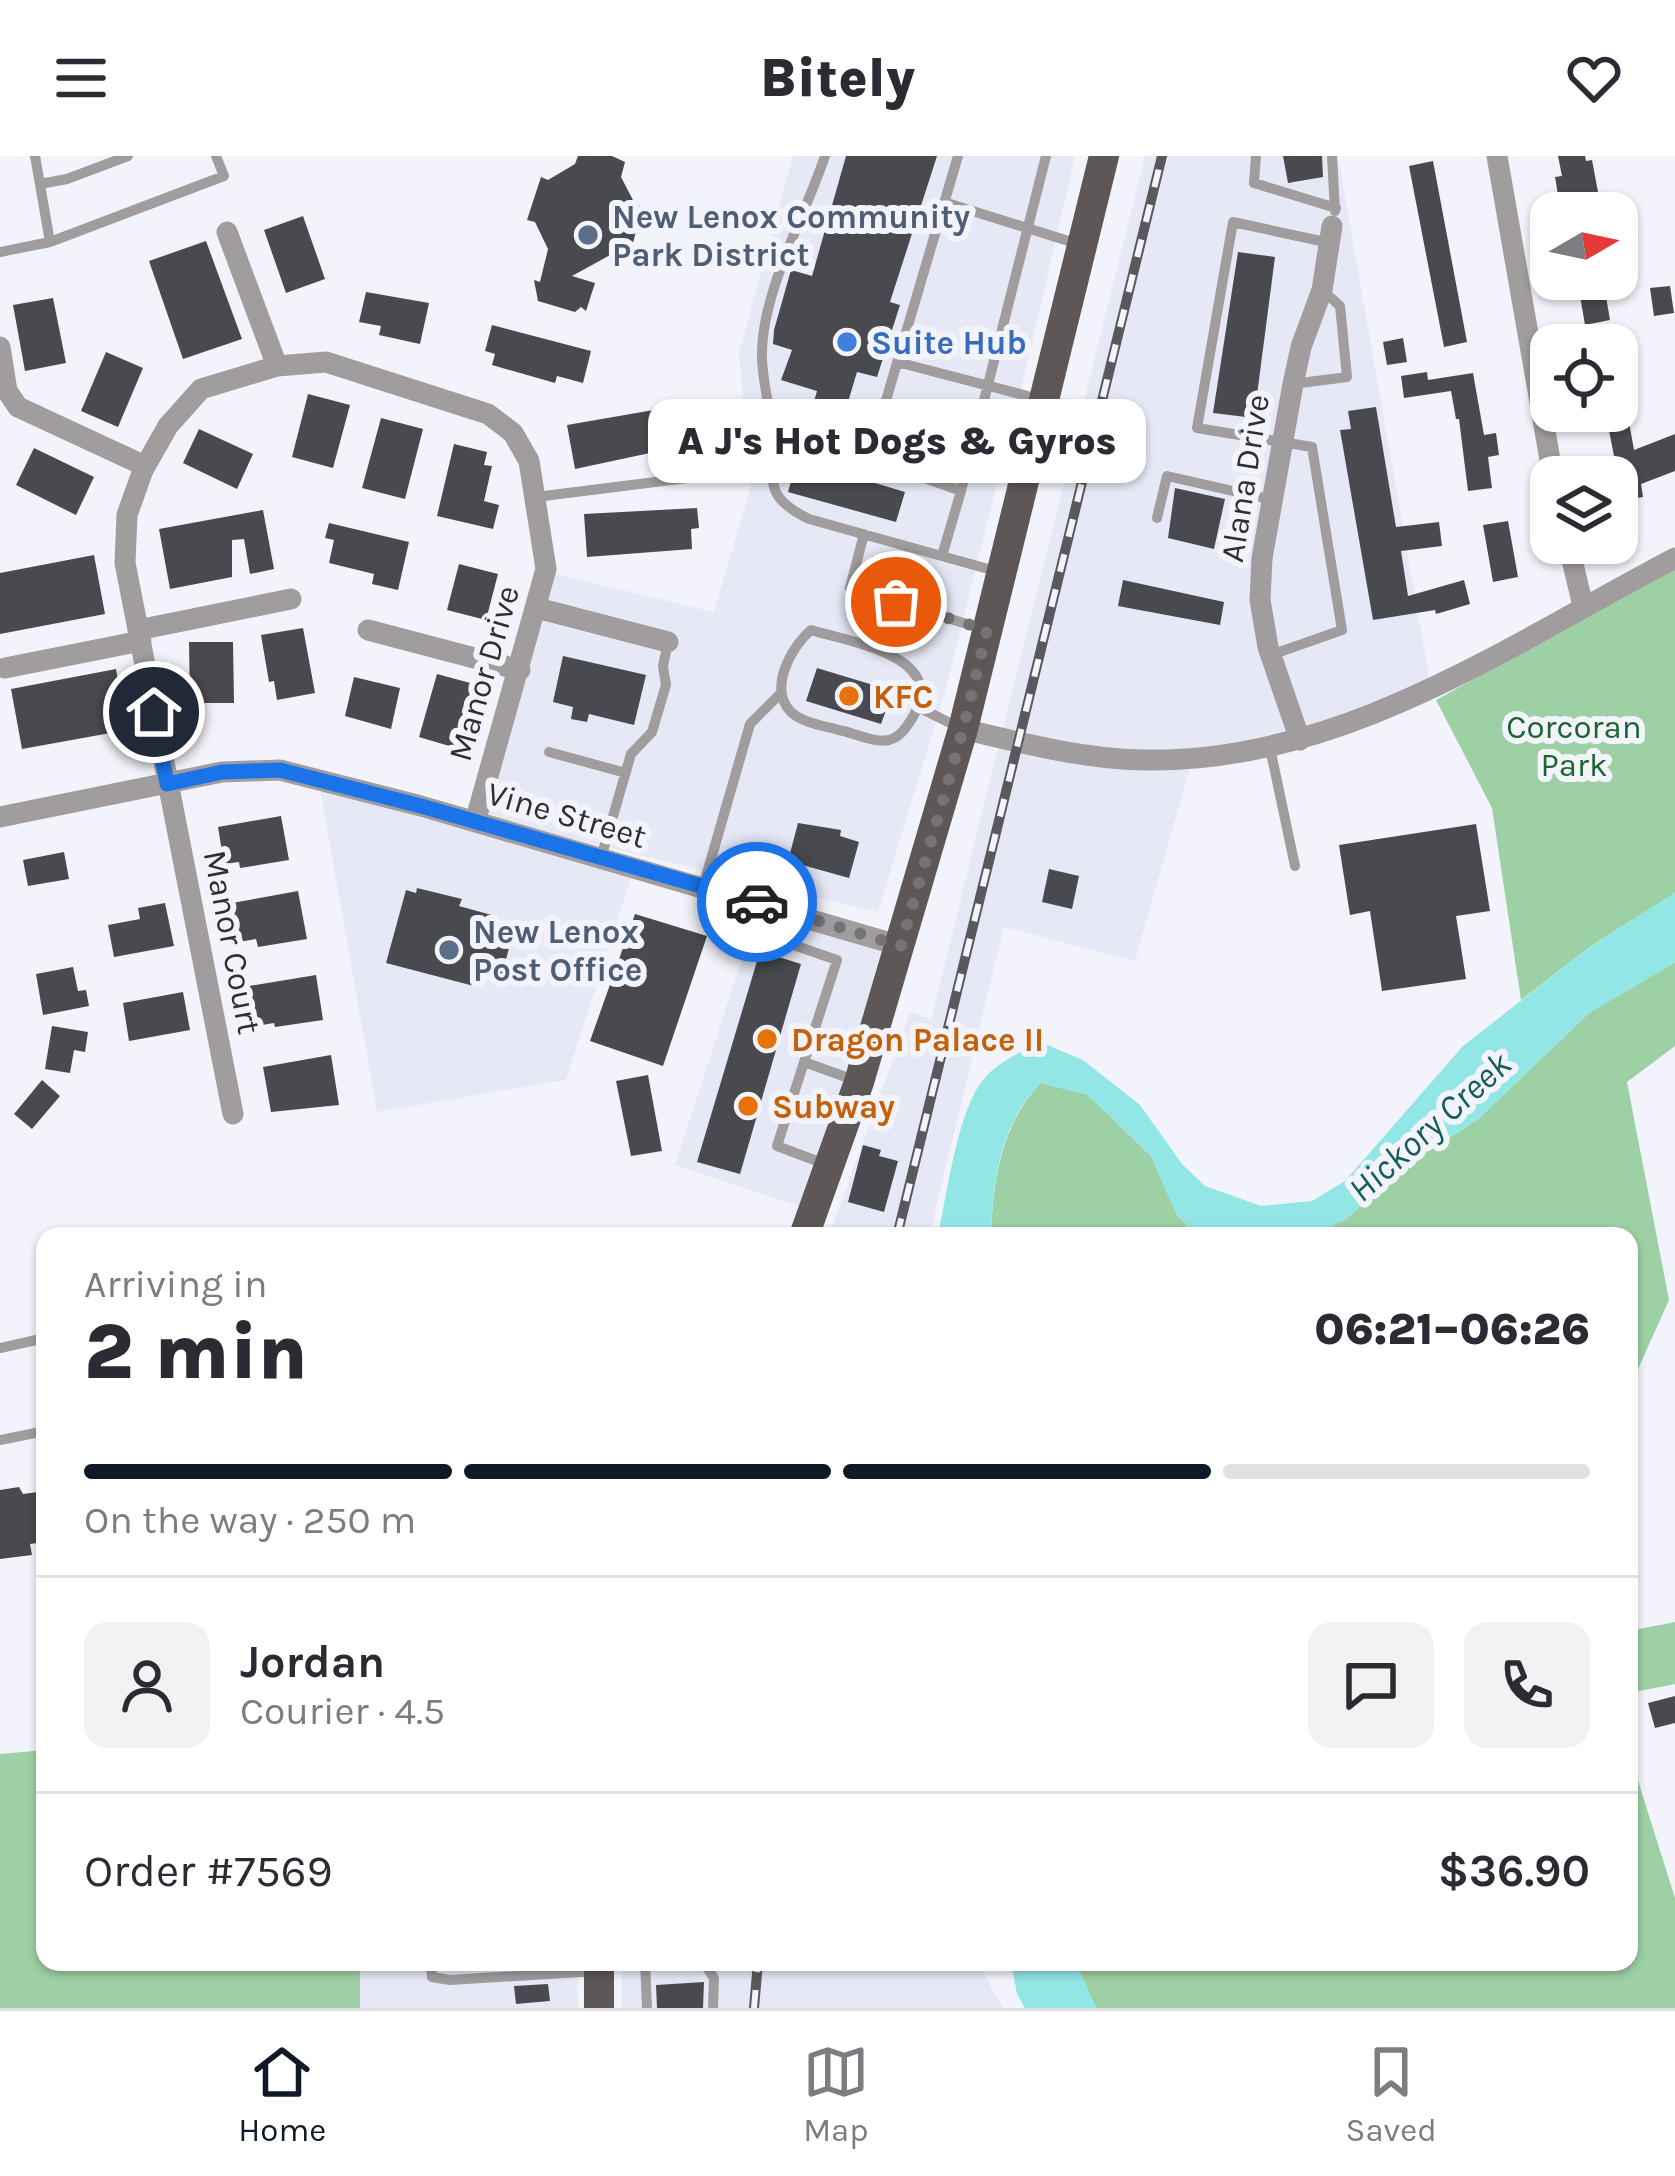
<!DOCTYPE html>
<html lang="en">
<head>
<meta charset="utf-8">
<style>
  body { margin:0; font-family:Karla,sans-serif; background:#f2f2f3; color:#2b2b33; height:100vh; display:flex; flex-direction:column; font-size:45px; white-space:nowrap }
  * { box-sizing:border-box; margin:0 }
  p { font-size:39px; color:#7c7c81 }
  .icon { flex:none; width:66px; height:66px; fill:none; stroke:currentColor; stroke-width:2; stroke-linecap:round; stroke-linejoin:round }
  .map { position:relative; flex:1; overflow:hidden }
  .sheet { position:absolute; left:36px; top:1071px; width:1602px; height:744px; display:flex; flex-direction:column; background:#fff; border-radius:24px; box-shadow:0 3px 9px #0004 }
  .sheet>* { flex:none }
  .needle { width:78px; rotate:81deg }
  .fabs { position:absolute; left:1530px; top:36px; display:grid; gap:24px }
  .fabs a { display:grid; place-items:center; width:108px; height:108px; border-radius:24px; background:#fff; box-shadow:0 3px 9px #0004; font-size:60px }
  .pin { position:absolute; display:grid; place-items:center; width:102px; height:102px; color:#fff; margin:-51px; border:6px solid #fff; border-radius:50%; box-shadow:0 3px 12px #0007 }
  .courier { position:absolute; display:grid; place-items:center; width:120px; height:120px; margin:-60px; border:9px solid #1a73e8; border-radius:50%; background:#fff; color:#222; box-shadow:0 3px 15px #0007 }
  .bubble { position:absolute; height:84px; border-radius:24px; background:#fff; box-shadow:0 3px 9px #0004; font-size:39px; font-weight:800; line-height:84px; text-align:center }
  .summary em { font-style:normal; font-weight:800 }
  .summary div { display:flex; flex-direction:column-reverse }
  .summary { display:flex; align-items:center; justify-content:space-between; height:204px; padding:0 48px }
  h1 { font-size:78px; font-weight:800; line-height:90px }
  .bar { display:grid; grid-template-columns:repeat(4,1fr); gap:18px 12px; align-content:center; height:144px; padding:0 48px }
  .bar i { height:15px; border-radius:9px; background:#e1e1e2 }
  .bar .selected { background:#111827 }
  .bar p { grid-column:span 4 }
  .line { display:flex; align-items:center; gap:30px; padding:0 48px; border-top:3px solid #e1e1e2 }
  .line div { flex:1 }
  .round { display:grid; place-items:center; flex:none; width:126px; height:126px; border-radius:24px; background:#f2f2f3 }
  header { display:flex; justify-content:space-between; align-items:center; height:156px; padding:0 48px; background:#fff; font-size:54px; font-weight:800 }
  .tabs { display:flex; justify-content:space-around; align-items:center; height:168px; border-top:3px solid #e1e1e2; background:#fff; font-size:33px; color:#7c7c81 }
  .tabs a { display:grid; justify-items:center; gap:6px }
  .tabs .selected { color:#111827 }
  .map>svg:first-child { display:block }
</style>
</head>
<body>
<header><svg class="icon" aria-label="menu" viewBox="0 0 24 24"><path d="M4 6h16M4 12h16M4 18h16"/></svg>Bitely<svg class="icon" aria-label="heart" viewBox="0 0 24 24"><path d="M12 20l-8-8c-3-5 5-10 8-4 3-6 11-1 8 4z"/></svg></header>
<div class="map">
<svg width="1675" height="1852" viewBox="0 0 1675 1852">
  <rect width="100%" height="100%" fill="#f3f4fb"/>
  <path fill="#e6e8f6" d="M793,0H1075L1029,201L945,536L878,756L471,659L539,414L714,456L751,330L739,197Z
    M1145,0H1338L1430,526L1294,581L1191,608L1135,805L1004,771L929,1080H829L910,856L931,863Z
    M319,627L633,715L566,924L377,956Z
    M759,750L895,793L811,1054L675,1009Z
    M360,1806H577L578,1852H360Z
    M622,1806H977L1003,1852H622Z"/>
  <path fill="#9dd0a4" d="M1675,411V737L1591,790L1521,844L1492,652L1436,544Z
    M1675,806V890L1627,926L1669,1144L1629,1233V1080H1312L1347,1062L1417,1002L1477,964L1589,857Z
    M1040,927L1087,938L1151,1000L1177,1059L1198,1080H991C993,1024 1001,970 1040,927Z
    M1675,1466V1528L1629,1537V1475Z
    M45,1594V1806H360V1852H0V1598Z
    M1629,1596L1675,1742V1852H1096L1075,1806H1629Z"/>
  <path fill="#92e6e6" d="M1675,737V806L1589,857L1477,964L1417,1002L1347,1062L1312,1080H1198L1177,1059L1151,1000L1088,939L1040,927C1000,969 993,1024 991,1080H938C946,1041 957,964 978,931C991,909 1018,897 1040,886L1083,904L1140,949L1182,1008L1205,1030L1261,1050L1312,1045L1345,1025L1463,890L1591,790Z
    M1011,1806H1075L1096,1852H1025L1017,1838Z"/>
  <path fill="#494a4f" d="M578,0H612L625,6L621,21L635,48L642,51L631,95L623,92L572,120L595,127L586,155L581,151L575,156L538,145L534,124L540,126L548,93L535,66L527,64L541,21L548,24L575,8Z
    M846,0H937L890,146L900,149L877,221L857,216L828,313L905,336L896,366L788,336L817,235L781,224L792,194L773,188L774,174L791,114L812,120Z
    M1283,0H1322L1323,21L1288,27Z
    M1558,0H1585L1586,5L1592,4L1598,36L1587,38L1591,57H1561L1555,21L1562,20Z
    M1433,5L1467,186L1444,191L1409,10Z
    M303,60L325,123L286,137L264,74Z
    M206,85L242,183L183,203L149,105Z
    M1238,96L1275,101L1254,262L1213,257Z
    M1603,123L1610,164L1585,169L1578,128Z
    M1670,130L1674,157L1654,160L1650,132Z
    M366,136L429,147L420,188L379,179L381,170L359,166Z
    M53,142L66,207L25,215L13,149Z
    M492,169L591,195L583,227L557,220L555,227L492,209L495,198L485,195Z
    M1403,182L1407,206L1387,209L1383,186Z
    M1625,182L1633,228L1617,230V183Z
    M106,196L143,212L118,271L81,255Z
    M1427,216L1428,224L1473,217L1484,279L1496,277L1499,299L1488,301L1492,332L1468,335L1459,263H1456L1451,235L1404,242L1401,220Z
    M308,238L350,249L333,312L292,301Z
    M671,251L678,291L575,313L567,269Z
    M1376,251L1396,371L1439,366L1442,390L1401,395L1408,440L1464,424L1470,448L1436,458L1435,454L1373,464L1340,274L1351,273L1348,255Z
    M1627,255L1634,294L1675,278V315L1641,328L1643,341L1617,345V321H1614L1610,301L1614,300L1606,259Z
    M381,262L423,273L405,343L362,332Z
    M199,273L253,298L237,333L183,307Z
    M454,288L487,296L484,309L492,310L484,345L499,349L493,373L437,360Z
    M34,292L94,321L76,359L16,329Z
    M1175,332L1225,343L1214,393L1168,382Z
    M697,352L699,372L691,373L692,393L587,401L584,358Z
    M263,354L274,413L250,418L244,383L232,384V421L170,433L159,373Z
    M1508,365L1518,421L1493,426L1483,369Z
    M329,367L409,386L398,434L372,428L374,418L329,407L334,384L325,382Z
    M94,399L105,458L0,478V417Z
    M872,400L937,417L929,444L865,425Z
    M459,408L498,418L486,464L447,454Z
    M1123,424L1224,446L1220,469L1118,450Z
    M303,472L315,537L277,544L274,525L269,526L261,479Z
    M189,486H233L234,547H190Z
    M563,500L646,519L634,569L589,558L587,566L571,563L573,551L553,546Z
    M817,512L893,535L881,568L806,545Z
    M116,513L127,574L22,593L11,533Z
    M437,518L474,528L456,592L419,581Z
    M354,521L400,532L391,573L345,560Z
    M281,660L289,704L240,712L239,706L224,708L218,671Z
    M798,667L841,674L840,680L859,686L849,722L788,705Z
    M1476,668L1490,755L1456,760L1466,823L1382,835L1370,755L1350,759L1339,689Z
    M64,696L69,723L28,730L23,704Z
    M1049,713L1079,720L1072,753L1042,746Z
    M417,732L462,743L459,750L495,760L490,775L512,781L502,818L479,812L474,830L386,807L406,734L416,737Z
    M298,735L307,783L258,791L256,783L239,786L232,747Z
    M165,747L174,790L114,801L108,769L140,763L138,752Z
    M635,758L707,780L663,910L590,885Z
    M760,795L801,808L740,1018L697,1006Z
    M73,811L78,835L86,834L89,850L43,859L36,818Z
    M316,819L323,864L275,871L274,867L256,870L249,830Z
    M183,836L190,874L129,885L123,847Z
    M52,870L88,876L85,896L74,894L70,917L45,913Z
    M331,899L339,949L271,956L263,911Z
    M648,919L662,995L631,1000L616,925Z
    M42,924L60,940L32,973L14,958Z
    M863,989L881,994L879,1000L898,1005L884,1056L848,1046Z
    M19,1331L23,1338L45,1335V1386L30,1388L32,1399L0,1403V1334Z
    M1675,1540V1567L1655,1572L1648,1547Z
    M704,1826L703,1852H657L656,1829Z
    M548,1828L550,1845L516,1848L514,1830Z"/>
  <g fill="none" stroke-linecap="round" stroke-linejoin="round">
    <path stroke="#a19d9e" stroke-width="10" d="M825,0C805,60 763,134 762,196C761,223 771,252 772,279C774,325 762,340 809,363L999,416
      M958,0L869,302L961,335L1046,0
      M1256,0L1254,27L1336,52
      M1332,0L1335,55
      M40,28L67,23L128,0
      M944,46L1078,88
      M50,86L224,20L216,0
      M0,96L50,86L35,0
      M897,206L1039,243
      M1293,228L1347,221L1340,150L1322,134
      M536,341L687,322
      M1157,362L1167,320L1272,344
      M864,378L850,432L983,473
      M942,400L961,335
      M811,474C849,486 947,499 914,559C908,569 901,581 889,584C875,587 857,578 843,575C827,570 804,568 791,556C768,533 791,491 811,474Z
      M1271,499L1342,474L1312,291L1197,272L1233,66L1330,87
      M918,551L958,571
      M1270,592L1295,710
      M549,596L626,617
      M601,702L631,598L652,576L666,529L663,510L668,486
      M703,731L750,568L781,537
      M744,772L837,804L777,990L825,1008
      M804,906L857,925
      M0,1192L45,1182
      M0,1284L45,1275
      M431,1806L432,1821L450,1824L598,1815
      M645,1806L647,1852
      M703,1806L714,1822L713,1852"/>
    <path stroke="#a19d9e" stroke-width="21" d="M1497,0L1553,321
      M227,76L277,210
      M0,191L7,235L18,251L145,310
      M1568,387L1583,450
      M537,452L668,486
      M138,474L291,443
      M368,474L520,514
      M5,512L141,485
      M963,573C1022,587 1083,603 1143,604C1340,608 1507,490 1675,402
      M1300,584L1268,491L1260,444L1262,402L1293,228L1301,191L1322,134L1332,70
      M0,661L222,616L280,614L421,650L901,790
      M233,958L125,407L127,359L143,314L168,270L201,233L277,210L326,206L488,258L513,277L529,305L546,413L475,666"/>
    <path stroke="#5d5758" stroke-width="30" d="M804,1080L859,926L963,573L1104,0
      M599,1806V1852"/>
    <g stroke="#59595d" stroke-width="10">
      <path id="rail" d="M897,1080L1162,0
        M754,1852L758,1806"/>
    </g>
    <use href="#rail" stroke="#f3f4fb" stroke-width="6" stroke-dasharray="18" stroke-linecap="butt"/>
  </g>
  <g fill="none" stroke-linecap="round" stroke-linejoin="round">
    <path stroke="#747478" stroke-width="12" stroke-dasharray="0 21.6" d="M757,746L901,790L963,574L987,474L896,446"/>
    <path stroke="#1a73e8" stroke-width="15" d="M154,556L167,628L222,616L280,614L421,650L757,746"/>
  </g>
  <g fill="#5c6f8a" stroke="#f3f4fb" stroke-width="4.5">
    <circle cx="588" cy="79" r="12"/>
    <circle cx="449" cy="794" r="12"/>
  </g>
  <circle fill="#3f7fe0" stroke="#f3f4fb" stroke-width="4.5" cx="847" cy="186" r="12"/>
  <g fill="#e8710a" stroke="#f3f4fb" stroke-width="4.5">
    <circle cx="849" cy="540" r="12"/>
    <circle cx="767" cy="883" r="12"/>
    <circle cx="748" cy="950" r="12"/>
  </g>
  <g text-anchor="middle" stroke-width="12" stroke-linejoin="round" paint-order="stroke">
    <g font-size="33" font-weight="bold" fill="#4e5e75" stroke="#f3f4fb" text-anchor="start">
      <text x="612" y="72">New Lenox Community<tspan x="612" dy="38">Park District</tspan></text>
      <text x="473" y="787">New Lenox<tspan x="473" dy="38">Post Office</tspan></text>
    </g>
    <g font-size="33" font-weight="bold" fill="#366cbe" stroke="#f3f4fb" text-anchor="start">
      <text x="871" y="198">Suite Hub</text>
    </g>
    <g font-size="33" fill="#2f2f32" stroke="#f3f4fb">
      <text transform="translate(1244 322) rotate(-81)" y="12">Alana Drive</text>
      <text transform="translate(483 517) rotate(-74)" y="12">Manor Drive</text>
      <text transform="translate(567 658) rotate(16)" y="12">Vine Street</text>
      <text transform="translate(233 786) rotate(79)" y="12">Manor Court</text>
    </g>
    <g font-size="33" font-weight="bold" fill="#c56008" stroke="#f3f4fb" text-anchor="start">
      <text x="873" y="552">KFC</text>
      <text x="791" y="895">Dragon Palace II</text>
      <text x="772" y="962">Subway</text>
    </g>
    <g font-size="33" fill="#1a652f" stroke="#f3f4fb">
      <text x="1574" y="582">Corcoran<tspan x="1574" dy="38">Park</tspan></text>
    </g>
    <g font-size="36" font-style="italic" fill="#145c5d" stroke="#f3f4fb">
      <text transform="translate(1429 970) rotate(-42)" y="13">Hickory Creek</text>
    </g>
  </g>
</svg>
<div class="fabs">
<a><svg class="needle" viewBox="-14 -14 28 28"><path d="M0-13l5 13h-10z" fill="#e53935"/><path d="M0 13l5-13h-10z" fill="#7c7c81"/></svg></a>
<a><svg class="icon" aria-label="locate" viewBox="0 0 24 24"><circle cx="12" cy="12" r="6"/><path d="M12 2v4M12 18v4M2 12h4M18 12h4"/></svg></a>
<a><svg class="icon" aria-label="layers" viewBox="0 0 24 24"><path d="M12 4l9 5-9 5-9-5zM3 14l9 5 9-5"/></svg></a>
</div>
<div class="pin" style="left:896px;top:446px;background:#ea580c"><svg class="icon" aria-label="bag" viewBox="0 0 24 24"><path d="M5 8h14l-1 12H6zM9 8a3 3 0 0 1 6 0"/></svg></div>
<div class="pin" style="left:154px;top:556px;background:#1f2937"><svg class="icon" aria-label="home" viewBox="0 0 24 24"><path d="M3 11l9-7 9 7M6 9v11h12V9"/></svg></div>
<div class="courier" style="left:757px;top:746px"><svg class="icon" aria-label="car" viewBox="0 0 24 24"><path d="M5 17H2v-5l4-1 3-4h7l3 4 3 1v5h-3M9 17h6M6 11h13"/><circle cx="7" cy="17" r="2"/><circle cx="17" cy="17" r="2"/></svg></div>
<div class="bubble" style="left:648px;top:243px;width:498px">A J's Hot Dogs &amp; Gyros</div>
<section class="sheet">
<div class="summary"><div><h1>2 min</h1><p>Arriving in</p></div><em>06:21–06:26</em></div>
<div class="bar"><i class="selected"></i><i class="selected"></i><i class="selected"></i><i></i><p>On the way · 250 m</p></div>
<div class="line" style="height:216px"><a class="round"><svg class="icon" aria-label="person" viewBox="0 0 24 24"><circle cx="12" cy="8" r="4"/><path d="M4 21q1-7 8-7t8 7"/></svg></a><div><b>Jordan</b><p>Courier · 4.5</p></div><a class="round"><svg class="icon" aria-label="chat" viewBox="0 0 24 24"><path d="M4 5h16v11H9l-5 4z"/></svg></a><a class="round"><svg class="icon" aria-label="phone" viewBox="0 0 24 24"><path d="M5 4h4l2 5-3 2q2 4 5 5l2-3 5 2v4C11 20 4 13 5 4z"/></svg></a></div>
<div class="line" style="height:156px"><div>Order #7569</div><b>$36.90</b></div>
</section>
</div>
<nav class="tabs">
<a class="selected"><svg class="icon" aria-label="home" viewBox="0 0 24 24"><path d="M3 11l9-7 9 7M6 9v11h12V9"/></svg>Home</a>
<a><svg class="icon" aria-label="map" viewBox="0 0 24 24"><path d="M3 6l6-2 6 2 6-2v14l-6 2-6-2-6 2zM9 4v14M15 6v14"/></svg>Map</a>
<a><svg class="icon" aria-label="saved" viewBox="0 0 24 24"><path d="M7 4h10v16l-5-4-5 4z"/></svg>Saved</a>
</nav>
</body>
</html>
